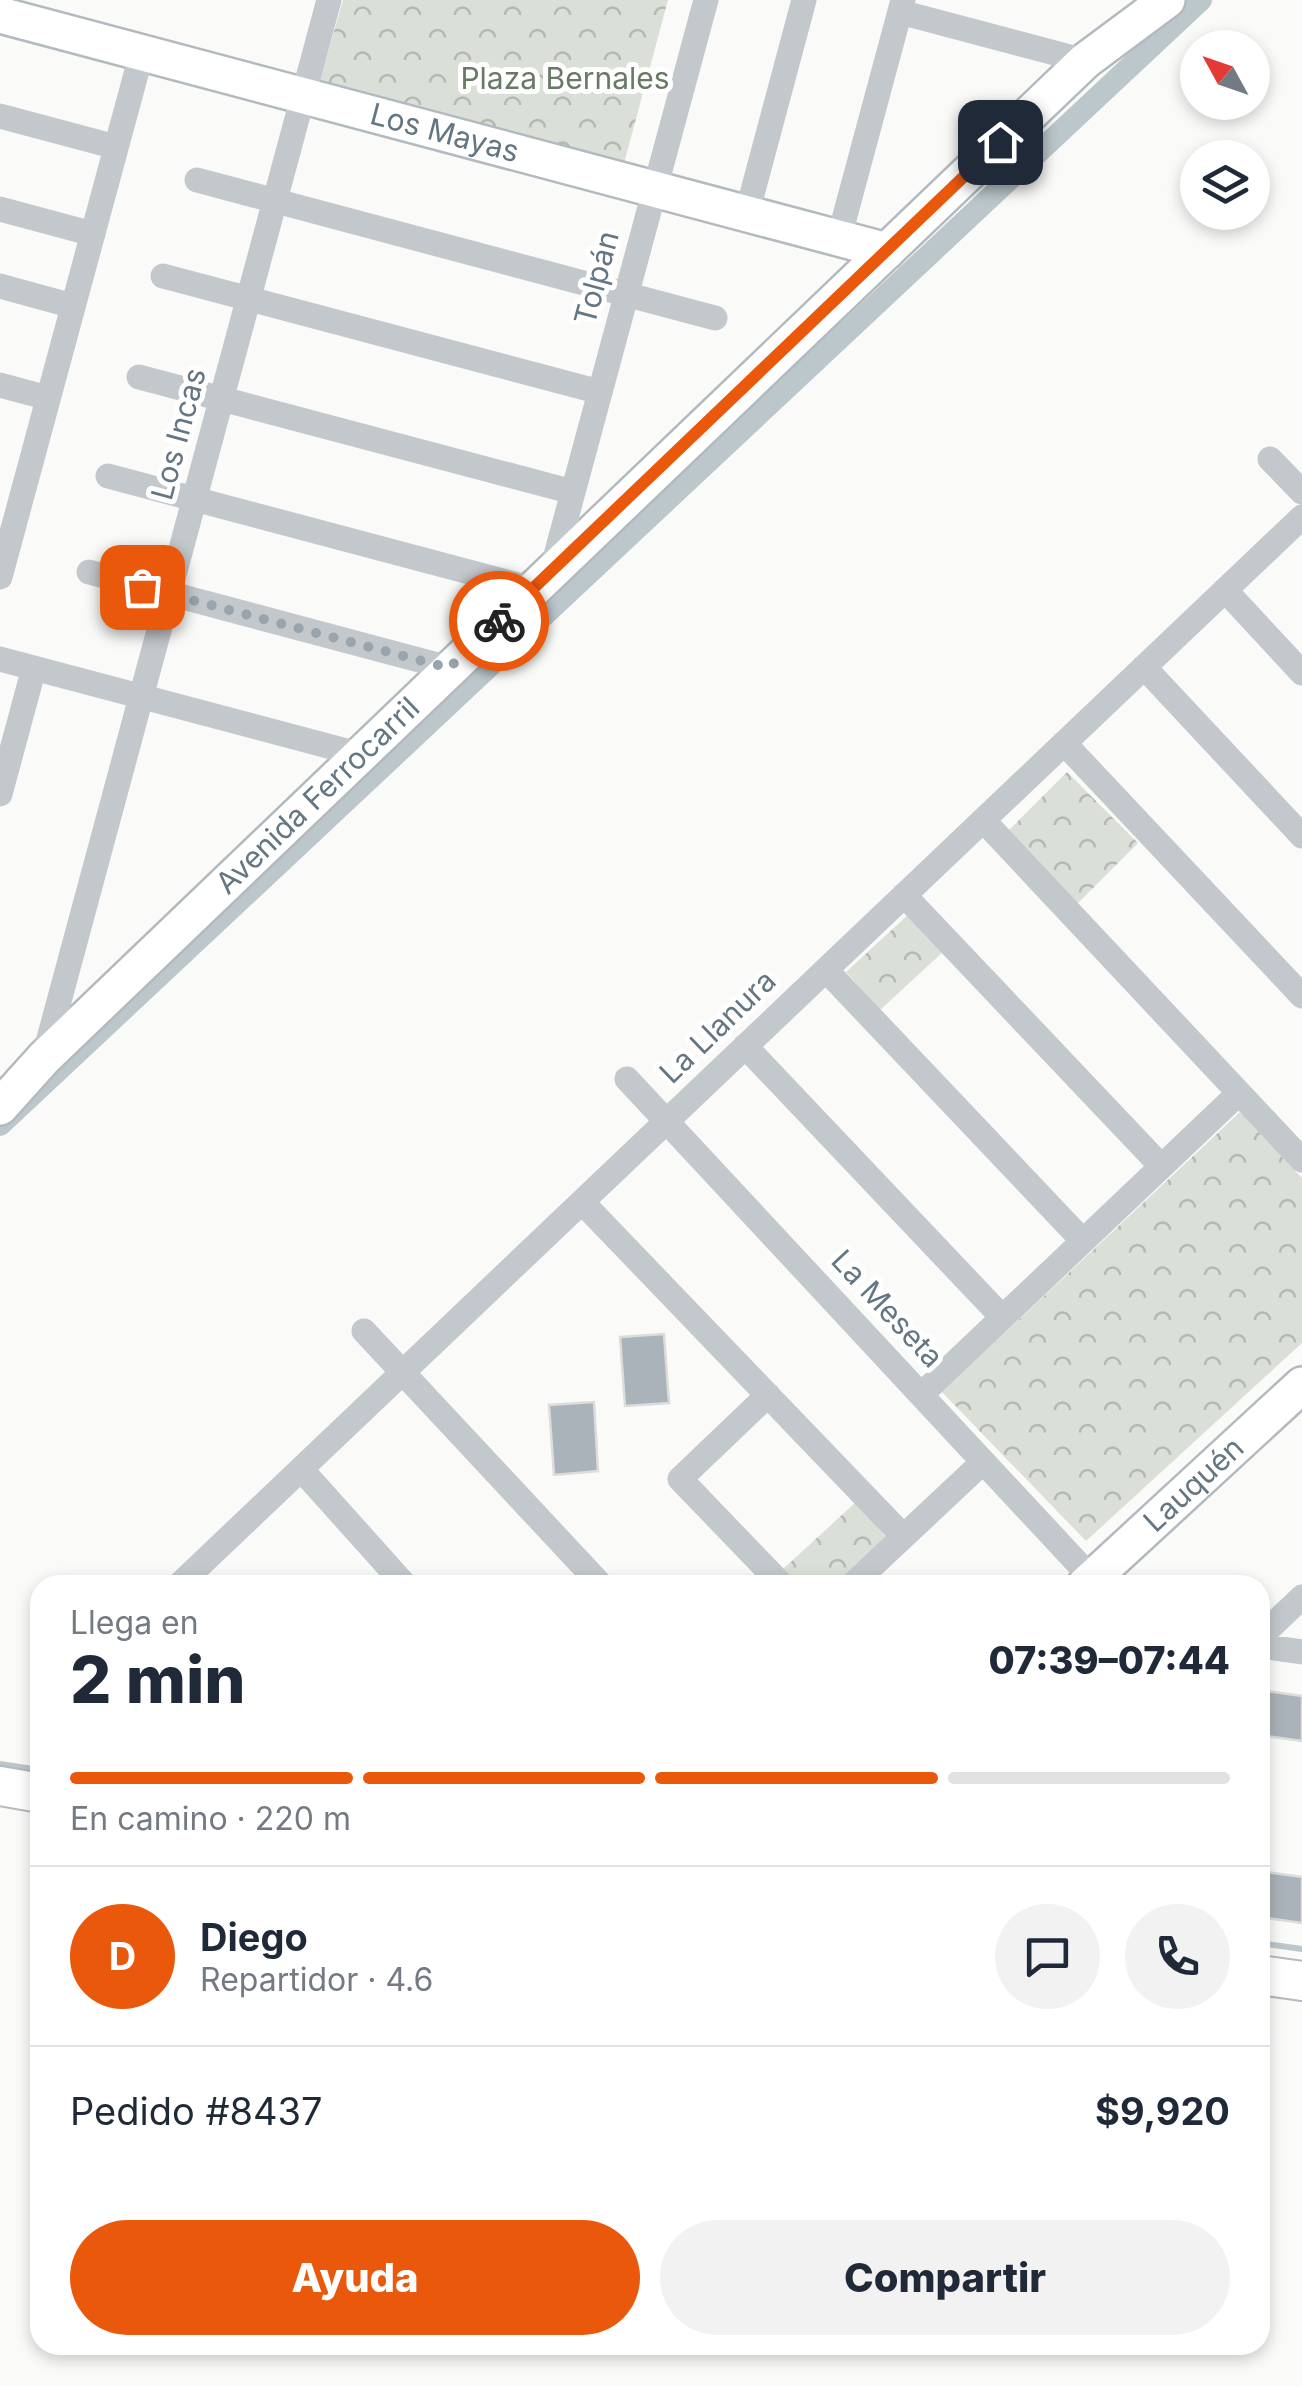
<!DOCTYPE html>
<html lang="es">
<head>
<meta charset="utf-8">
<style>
  body { margin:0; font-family:Inter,sans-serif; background:#f2f2f3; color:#1f2937; height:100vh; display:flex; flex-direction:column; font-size:38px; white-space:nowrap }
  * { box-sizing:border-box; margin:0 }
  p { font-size:32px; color:#747a83 }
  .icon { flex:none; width:55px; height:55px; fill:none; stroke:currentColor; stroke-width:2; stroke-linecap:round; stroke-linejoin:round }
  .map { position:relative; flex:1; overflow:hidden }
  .side { position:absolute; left:30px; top:1575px; width:1240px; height:780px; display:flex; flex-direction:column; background:#fff; border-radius:30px; box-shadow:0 5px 15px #0003 }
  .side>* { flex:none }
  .needle { width:65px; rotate:310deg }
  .controls { position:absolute; left:1180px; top:30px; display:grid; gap:20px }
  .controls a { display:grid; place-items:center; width:90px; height:90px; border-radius:50%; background:#fff; box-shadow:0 5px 15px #0003; font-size:50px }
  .pin { position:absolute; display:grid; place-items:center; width:85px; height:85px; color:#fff; margin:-42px; border-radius:20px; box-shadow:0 5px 15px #0006 }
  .courier { position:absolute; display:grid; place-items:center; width:100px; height:100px; margin:-50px; border:8px solid #ea580c; border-radius:50%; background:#fff; color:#222; box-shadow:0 2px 12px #0007 }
  .headline em { font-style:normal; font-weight:800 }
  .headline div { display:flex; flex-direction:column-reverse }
  .headline { display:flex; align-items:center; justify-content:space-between; height:170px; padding:0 40px }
  h1 { font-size:65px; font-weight:800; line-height:75px }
  .bar { display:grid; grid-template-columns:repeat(4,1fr); gap:15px 10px; align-content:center; height:120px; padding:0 40px }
  .bar i { height:12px; border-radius:8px; background:#e0e1e3 }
  .bar .active { background:#ea580c }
  .bar p { grid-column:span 4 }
  .line { display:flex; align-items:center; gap:25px; padding:0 40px; border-top:2px solid #e0e1e3 }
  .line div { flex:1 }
  .round { display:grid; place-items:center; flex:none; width:105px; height:105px; border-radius:52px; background:#f2f2f3 }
  .cta { display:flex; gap:20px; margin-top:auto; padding:20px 40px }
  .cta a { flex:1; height:115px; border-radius:60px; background:#ea580c; color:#fff; font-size:40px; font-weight:800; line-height:115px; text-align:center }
  .cta a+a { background:#f2f2f3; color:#1f2937 }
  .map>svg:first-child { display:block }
</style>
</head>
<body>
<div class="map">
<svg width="1302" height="2386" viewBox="0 0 1302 2386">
  <defs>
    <pattern id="park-crowns" width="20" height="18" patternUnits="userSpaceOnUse" patternTransform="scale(2.5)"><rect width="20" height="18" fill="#dadfd7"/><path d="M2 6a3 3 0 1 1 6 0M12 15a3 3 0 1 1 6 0" fill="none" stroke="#b4b9b4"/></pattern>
  </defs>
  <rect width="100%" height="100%" fill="#fafaf8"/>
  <path fill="url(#park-crowns)" d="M343,0H668L620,178L318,87Z
    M1067,772L1138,843L1075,906L1004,835Z
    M910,913L944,951L880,1010L846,972Z
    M1240,1112L1302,1178V1343L1086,1541L942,1392Z
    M856,1502L889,1541L841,1585H796L782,1570Z"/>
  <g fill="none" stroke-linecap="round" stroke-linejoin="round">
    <path stroke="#bbc7cb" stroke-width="6" d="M0,1764L40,1770
      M1260,1943L1302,1949"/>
    <path stroke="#bbc7cb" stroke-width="22" d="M0,1125L1201,0"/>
  </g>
  <path fill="#aab3b9" stroke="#dcdcda" stroke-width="2.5" d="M664,1334L669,1403L625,1406L620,1337Z
    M594,1402L598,1471L554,1475L549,1405Z
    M1260,1690L1302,1696V1741L1260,1735Z
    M1260,1871L1302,1877V1923L1260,1917Z"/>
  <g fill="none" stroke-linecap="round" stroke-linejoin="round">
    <g stroke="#b3babf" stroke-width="40">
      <g id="secondary">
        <path id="s1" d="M0,15L887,251"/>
        <path id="s2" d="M0,1107L44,1058L1085,61L1167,0"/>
        <path id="s3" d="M1085,1585L1302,1385"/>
      </g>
    </g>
    <g stroke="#b5babe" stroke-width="42">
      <path id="primary" d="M0,1786L40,1793
        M1260,1975L1302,1981"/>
    </g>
    <path stroke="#c3c8cc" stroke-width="25" d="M900,12L1085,61
      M0,116L116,147
      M197,180L715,318
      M0,209L93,234
      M747,213L804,0
      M839,238L903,0
      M163,276L600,392
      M0,286L73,306
      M139,377L573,492
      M0,385L48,398
      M1270,459L1302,492
      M108,476L533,589
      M552,570L706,0
      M89,572L449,668
      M0,577L142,52
      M1225,590L1302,673
      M0,659L358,754
      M1144,667L1302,836
      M1064,743L1302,996
      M0,794L34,668
      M983,820L1302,1160
      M904,895L1161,1166
      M826,970L1083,1241
      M745,1046L1002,1317
      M44,1057L329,0
      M627,1079L1098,1585
      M582,1202L903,1536
      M364,1331L601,1585
      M922,1394L1239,1093
      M768,1395L680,1479L782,1585
      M301,1469L405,1585
      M179,1585L1302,517
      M852,1585L983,1462
      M1260,1637L1302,1597
      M1260,1646L1302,1652"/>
    <use href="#secondary" stroke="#fff" stroke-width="35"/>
    <use href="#primary" stroke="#fff" stroke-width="38"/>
  </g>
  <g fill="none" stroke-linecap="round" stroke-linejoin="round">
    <path stroke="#99a4ac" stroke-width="10" stroke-dasharray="0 18" d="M142,587L449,668L499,621"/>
    <path stroke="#ea580c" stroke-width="12" d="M499,621L1000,142"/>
  </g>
  <g text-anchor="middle" stroke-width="10" stroke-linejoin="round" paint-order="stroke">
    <g font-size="30" fill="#687a64" stroke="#fff">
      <text x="565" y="89">Plaza Bernales</text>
    </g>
    <g font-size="30" fill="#657683" stroke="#fff">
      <text dy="10" stroke="none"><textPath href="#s1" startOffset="460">Los Mayas</textPath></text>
      <text transform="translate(597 278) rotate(-75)" y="10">Tolpán</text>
      <text transform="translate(179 434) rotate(-75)" y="10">Los Incas</text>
      <text dy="10" stroke="none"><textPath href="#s2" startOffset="445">Avenida Ferrocarril</textPath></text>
      <text transform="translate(718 1027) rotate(-44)" y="10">La Llanura</text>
      <text transform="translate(887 1309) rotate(47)" y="10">La Meseta</text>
      <text dy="10" stroke="none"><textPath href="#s3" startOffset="148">Lauquén</textPath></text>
    </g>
  </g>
</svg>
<div class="controls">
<a><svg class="needle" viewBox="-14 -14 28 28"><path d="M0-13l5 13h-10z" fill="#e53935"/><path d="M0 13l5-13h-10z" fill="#747a83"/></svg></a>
<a><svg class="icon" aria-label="layers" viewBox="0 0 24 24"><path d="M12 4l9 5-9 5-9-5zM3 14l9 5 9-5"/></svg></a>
</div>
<div class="pin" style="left:142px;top:587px;background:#ea580c"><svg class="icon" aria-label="bag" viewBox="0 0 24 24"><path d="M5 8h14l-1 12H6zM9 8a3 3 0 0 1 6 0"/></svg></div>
<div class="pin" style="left:1000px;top:142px;background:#1f2937"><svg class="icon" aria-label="home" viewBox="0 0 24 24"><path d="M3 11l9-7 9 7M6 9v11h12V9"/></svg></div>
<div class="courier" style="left:499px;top:621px"><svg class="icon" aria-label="bike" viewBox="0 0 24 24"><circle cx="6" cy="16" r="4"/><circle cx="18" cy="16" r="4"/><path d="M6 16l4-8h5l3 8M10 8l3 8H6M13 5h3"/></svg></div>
<section class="side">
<div class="headline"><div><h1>2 min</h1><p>Llega en</p></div><em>07:39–07:44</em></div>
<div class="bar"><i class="active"></i><i class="active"></i><i class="active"></i><i></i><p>En camino · 220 m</p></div>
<div class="line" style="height:180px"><b class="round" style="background:#ea580c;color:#fff">D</b><div><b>Diego</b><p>Repartidor · 4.6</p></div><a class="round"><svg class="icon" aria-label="chat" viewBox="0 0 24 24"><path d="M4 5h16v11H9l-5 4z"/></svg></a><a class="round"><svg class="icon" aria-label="phone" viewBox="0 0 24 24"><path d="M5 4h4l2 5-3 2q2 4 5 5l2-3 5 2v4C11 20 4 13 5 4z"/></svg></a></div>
<div class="line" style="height:130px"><div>Pedido #8437</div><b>$9,920</b></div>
<div class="cta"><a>Ayuda</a><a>Compartir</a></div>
</section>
</div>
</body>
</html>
